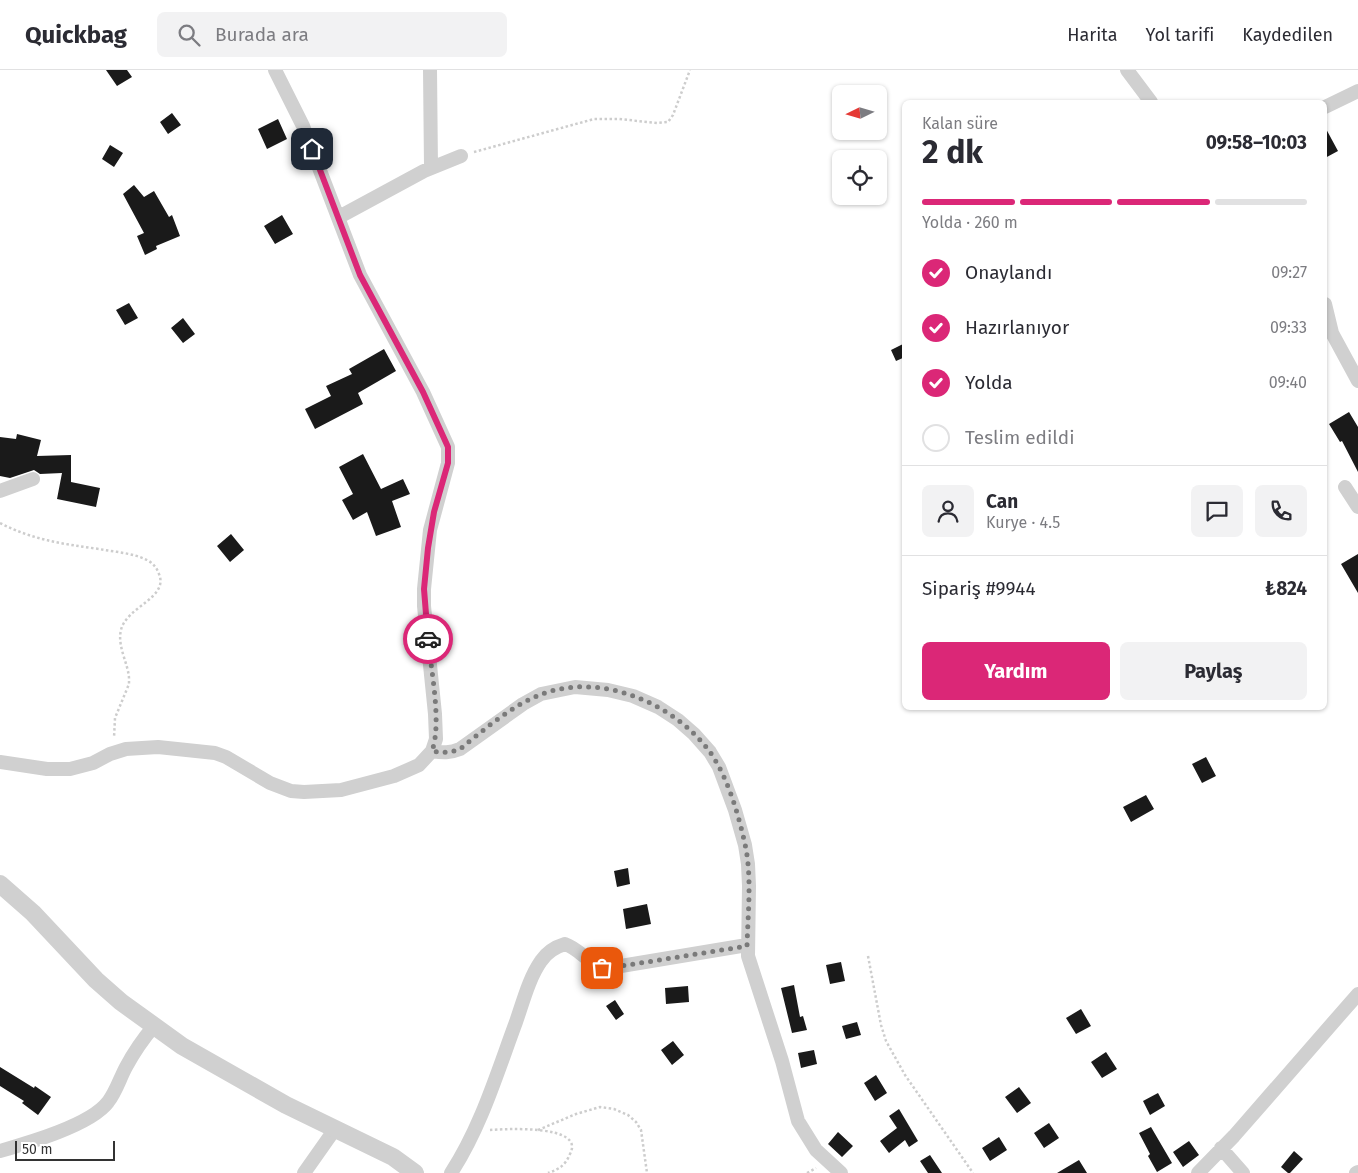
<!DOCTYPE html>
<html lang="tr">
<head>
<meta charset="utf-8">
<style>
  body { margin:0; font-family:"Fira Sans",sans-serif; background:#f2f2f3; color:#2b2b33; height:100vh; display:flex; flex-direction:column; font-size:19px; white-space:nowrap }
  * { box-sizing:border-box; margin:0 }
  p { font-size:16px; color:#7c7c81 }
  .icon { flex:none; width:28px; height:28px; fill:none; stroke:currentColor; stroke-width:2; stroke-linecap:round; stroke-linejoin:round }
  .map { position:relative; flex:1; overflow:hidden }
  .side { position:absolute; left:902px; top:30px; width:425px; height:610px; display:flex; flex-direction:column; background:#fff; border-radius:8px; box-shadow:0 1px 4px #0004 }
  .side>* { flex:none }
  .needle { width:32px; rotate:265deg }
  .controls { position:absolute; left:832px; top:15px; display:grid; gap:10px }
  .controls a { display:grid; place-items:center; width:55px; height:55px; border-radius:8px; background:#fff; box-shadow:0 1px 4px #0004; font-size:25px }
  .scale { position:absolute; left:15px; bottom:12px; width:100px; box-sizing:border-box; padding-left:5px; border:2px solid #333; border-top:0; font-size:14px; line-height:18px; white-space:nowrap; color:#333; -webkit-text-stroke:4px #fff; paint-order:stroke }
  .pin { position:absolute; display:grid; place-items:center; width:42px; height:42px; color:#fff; margin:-21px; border-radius:10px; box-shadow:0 2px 8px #0006 }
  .courier { position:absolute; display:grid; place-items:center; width:50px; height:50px; margin:-25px; border:4px solid #db2777; border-radius:50%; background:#fff; color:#222; box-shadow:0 1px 6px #0007 }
  .headline em { font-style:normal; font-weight:700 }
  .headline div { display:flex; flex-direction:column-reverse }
  .headline { display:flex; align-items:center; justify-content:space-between; height:85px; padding:0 20px }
  h1 { font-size:32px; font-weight:700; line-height:38px }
  .bar { display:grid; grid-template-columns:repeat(4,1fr); gap:8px 5px; align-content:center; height:60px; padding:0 20px }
  .bar i { height:6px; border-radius:4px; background:#e1e1e2 }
  .bar .active { background:#db2777 }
  .bar p { grid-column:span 4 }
  .line { display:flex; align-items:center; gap:12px; padding:0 20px; border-top:1px solid #e1e1e2 }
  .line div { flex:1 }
  .round { display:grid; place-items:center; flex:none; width:52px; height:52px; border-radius:8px; background:#f2f2f3 }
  ol { padding:0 20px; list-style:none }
  li { display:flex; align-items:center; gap:15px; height:55px }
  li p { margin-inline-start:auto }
  li .icon { padding:5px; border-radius:50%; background:#db2777; color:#fff; stroke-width:4 }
  li:last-child { color:#7c7c81 }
  li i { width:28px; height:28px; border:2px solid #e1e1e2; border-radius:50% }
  .primary-button { display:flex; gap:10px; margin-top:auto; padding:10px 20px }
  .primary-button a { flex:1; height:58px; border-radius:8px; background:#db2777; color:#fff; font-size:20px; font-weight:700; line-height:58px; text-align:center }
  .primary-button a+a { background:#f2f2f3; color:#2b2b33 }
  header { display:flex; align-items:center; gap:30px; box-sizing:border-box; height:70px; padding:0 25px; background:#fff; border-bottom:1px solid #e1e1e2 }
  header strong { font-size:24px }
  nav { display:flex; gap:28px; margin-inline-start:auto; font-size:18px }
  .search { width:350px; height:45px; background:#f2f2f3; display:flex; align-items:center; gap:12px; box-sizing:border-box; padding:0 18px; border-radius:8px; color:#7c7c81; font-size:19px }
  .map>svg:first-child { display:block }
</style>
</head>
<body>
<header>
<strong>Quickbag</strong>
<div class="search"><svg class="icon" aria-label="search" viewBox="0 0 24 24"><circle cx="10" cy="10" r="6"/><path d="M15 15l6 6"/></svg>Burada ara</div>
<nav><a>Harita</a><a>Yol tarifi</a><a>Kaydedilen</a></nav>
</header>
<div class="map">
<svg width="1358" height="1103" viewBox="0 0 1358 1103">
  <rect width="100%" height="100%" fill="#fff"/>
  <path fill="#1a1a1a" d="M106,0H127L132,7L117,16Z
    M172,43L181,55L168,64L160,52Z
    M278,49L287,69L267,79L258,59Z
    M1325,57L1338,81L1325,88Z
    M110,75L123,83L114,97L102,89Z
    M134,115L144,127L154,121L169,147L172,145L180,166L156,176L157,179L145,185L137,166L144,163L123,124Z
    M282,145L293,164L275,174L264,156Z
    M129,233L138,248L125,255L116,240Z
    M183,248L195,264L183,273L171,258Z
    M905,273V287L896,291L891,280Z
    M384,279L396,301L358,323L363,334L315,359L305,339L331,326L326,316L352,304L349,299Z
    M1349,342L1358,357V402L1342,371L1340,372L1329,354Z
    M17,364L41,370L37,386L71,385V412L100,418L96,437L57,429L62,403L40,404L34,400L10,408L0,406V367L16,369Z
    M363,384L381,419L403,409L410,424L392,431L401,457L376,466L367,442L353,450L342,430L353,424L339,397Z
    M231,464L244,480L230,492L217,476Z
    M1358,484V523L1341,494Z
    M1206,687L1216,706L1202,713L1192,694Z
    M1146,725L1154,739L1131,752L1123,737Z
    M628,798L630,814L617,817L614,801Z
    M647,834L651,854L626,859L623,839Z
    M841,892L845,911L830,914L826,895Z
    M794,915L800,947L803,946L807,960L792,963L781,918Z
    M688,916L689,932L666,934L665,918Z
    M615,930L624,944L616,950L606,936Z
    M1081,939L1091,956L1076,964L1066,948Z
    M857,952L861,965L846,969L842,956Z
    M673,971L684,985L672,995L661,980Z
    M814,980L817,994L801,998L798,983Z
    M1106,982L1117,999L1102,1008L1091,992Z
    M0,997L34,1018L35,1016L51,1027L38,1045L22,1033L24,1031L0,1016Z
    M876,1005L887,1023L875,1031L864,1013Z
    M1019,1017L1031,1033L1017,1043L1005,1027Z
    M1158,1023L1165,1036L1150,1045L1143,1031Z
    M899,1039L918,1071L909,1077L905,1070L889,1083L880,1071L897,1058L889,1046Z
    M1049,1053L1059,1068L1044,1078L1034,1063Z
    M1151,1057L1172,1093L1157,1102L1148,1086L1150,1084L1139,1063Z
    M838,1062L853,1076L842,1087L828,1074Z
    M999,1067L1007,1080L990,1091L982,1078Z
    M1189,1071L1199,1085L1183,1097L1173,1082Z
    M1294,1081L1303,1089L1290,1103H1288L1281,1097Z
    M930,1085L942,1103H928L920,1091Z
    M1079,1090L1087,1103H1057Z"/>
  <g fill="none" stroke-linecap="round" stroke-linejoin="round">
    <path stroke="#cdcdcd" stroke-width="2.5" stroke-dasharray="2.5 2.5" stroke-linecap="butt" d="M474,82L594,49H619L657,53L668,52L673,45L690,0
      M905,294V293
      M0,453C33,470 63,474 99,479C115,482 133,483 147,490C153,493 157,498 159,504C169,528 126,537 121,560C117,576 128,593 129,608V614L115,648L114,668
      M868,886L881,955L886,971L905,1005L973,1103
      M490,1060C504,1059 586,1054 570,1084C565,1096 559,1099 548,1103
      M538,1060L576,1044L600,1037L614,1039L628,1045L636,1052L641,1060L647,1103
      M807,1103L816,1098"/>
    <path stroke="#d0d0d0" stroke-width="14" d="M430,0L431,97
      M1127,0L1151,32
      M1325,37L1358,21
      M339,147L424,101L461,86
      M1325,234L1332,263L1358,311
      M1345,417L1358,437
      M0,421L33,409
      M432,681C443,683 450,683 460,679L523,634L541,624L575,617L608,620L633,626L658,637L678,650L694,664L710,682L719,697L735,740L745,775L748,794L749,816L748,886L782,991L798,1051L816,1080L841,1103
      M0,692L47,699H70L93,693L110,684L126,679L158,677L215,683L226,687L270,713L291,721L304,722L341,720L394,706L419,695L432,681L436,669L435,644L424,536V519L430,460L448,393V377L423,322L360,205L303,56L275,0
      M1221,1078L1243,1103
      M0,1081C28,1073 91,1055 108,1032C116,1022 120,1008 126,997C134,982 143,969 154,956
      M304,1103L335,1059
      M451,1103C481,1057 497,1003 516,952C523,932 529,908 541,891C547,882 555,877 565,874C582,880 591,898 609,898L747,875
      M1198,1103L1234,1066L1358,924
      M1356,1103L1358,1102"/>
    <path stroke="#d0d0d0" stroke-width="18" d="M0,814L33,843L96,910L121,932L182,976L286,1035L393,1087L415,1103"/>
  </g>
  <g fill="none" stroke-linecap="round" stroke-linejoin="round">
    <path stroke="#7a7a7a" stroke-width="5" stroke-dasharray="0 9" d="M428,569C431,600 442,653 432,681C443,683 450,683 460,679C485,659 512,635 542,624C601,602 674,633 710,682C728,708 738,743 745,774C752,806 748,842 747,876L628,895L602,898"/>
    <path stroke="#db2777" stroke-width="6" d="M312,79L360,205L423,322L448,377V393L434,442L428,478L424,519L428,569"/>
  </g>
</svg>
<div class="controls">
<a><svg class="needle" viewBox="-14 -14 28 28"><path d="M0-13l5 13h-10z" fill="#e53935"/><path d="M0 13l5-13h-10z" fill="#7c7c81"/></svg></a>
<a><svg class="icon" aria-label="locate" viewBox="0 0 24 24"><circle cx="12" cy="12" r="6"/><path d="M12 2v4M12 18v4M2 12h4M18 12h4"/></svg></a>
</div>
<div class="scale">50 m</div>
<div class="pin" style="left:602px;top:898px;background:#ea580c"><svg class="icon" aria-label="bag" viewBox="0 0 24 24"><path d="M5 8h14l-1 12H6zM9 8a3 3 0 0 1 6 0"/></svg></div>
<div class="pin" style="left:312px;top:79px;background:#1f2937"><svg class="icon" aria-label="home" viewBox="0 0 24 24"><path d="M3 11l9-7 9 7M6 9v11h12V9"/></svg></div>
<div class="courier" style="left:428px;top:569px"><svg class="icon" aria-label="car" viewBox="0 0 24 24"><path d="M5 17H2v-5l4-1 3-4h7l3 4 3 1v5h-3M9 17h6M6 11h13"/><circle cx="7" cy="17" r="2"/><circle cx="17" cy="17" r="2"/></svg></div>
<section class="side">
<div class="headline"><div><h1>2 dk</h1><p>Kalan süre</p></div><em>09:58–10:03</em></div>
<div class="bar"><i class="active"></i><i class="active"></i><i class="active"></i><i></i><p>Yolda · 260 m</p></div>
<ol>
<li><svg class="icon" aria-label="check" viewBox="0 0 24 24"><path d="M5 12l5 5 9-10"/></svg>Onaylandı<p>09:27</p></li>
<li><svg class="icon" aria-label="check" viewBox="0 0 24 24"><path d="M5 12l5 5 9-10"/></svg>Hazırlanıyor<p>09:33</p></li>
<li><svg class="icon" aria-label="check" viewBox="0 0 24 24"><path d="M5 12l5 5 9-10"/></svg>Yolda<p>09:40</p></li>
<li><i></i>Teslim edildi</li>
</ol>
<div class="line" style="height:90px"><a class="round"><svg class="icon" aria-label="person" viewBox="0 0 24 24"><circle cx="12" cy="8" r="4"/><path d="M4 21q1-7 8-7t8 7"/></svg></a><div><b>Can</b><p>Kurye · 4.5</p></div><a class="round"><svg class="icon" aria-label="chat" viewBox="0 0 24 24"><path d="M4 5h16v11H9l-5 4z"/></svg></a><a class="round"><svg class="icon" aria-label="phone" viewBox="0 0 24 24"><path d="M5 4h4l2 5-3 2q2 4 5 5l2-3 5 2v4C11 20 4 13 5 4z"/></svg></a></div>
<div class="line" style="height:65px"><div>Sipariş #9944</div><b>₺824</b></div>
<div class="primary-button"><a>Yardım</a><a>Paylaş</a></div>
</section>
</div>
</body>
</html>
